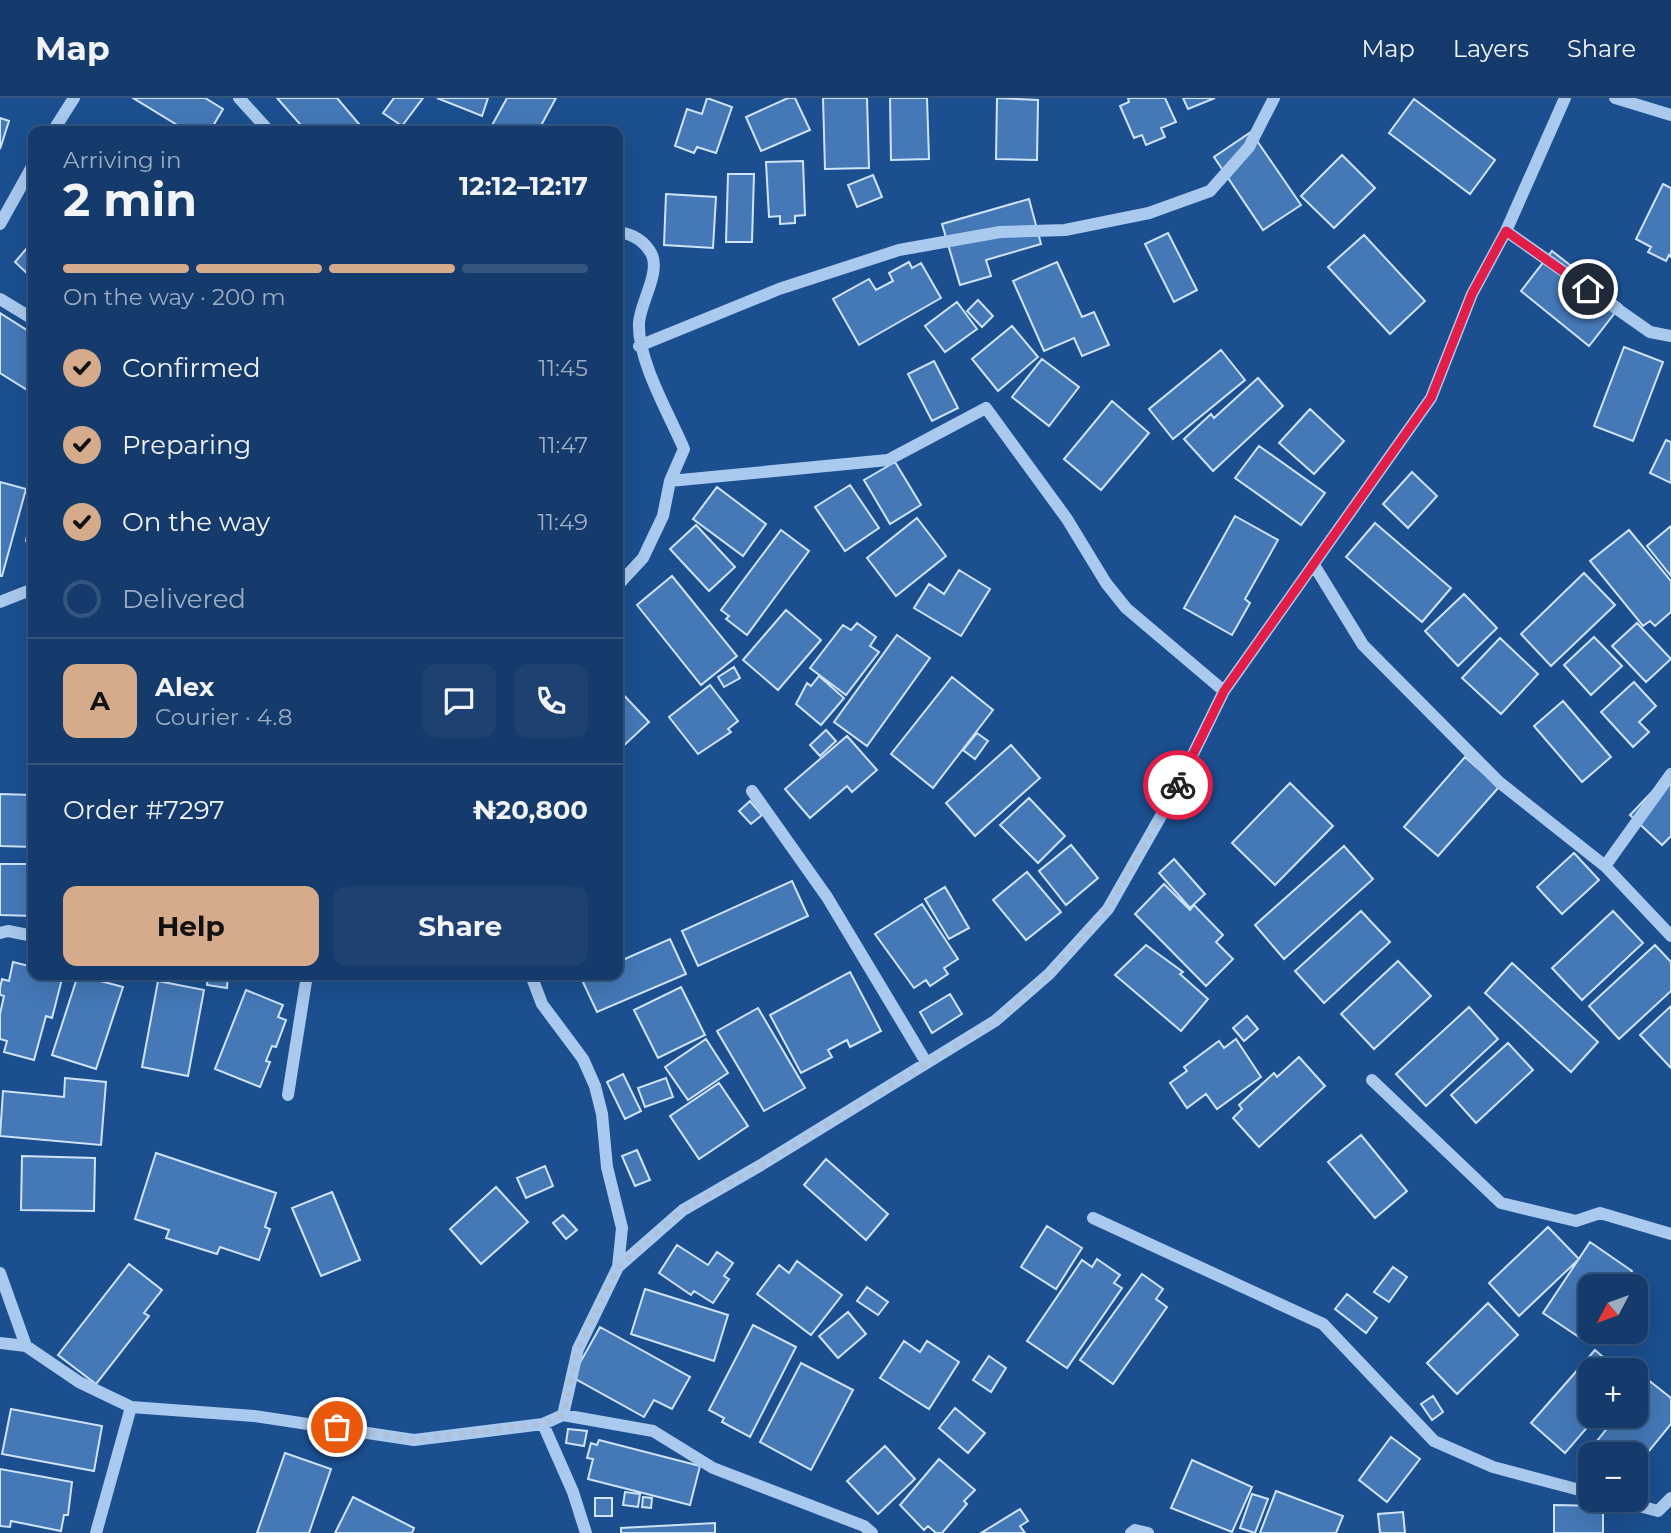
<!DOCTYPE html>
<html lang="en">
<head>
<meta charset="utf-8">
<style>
  body { margin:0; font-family:Montserrat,sans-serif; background:#1d4271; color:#f1f3f6; height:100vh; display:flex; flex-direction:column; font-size:26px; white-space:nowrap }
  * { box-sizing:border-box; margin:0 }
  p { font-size:23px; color:#9dadc1 }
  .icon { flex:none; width:38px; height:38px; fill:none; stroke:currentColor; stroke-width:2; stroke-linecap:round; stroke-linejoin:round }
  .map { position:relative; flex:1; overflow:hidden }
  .side { position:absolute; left:28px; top:28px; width:595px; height:854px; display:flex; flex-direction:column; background:#143b6b; border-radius:14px; box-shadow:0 7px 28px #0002,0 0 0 2px #33557e }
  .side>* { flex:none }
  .needle { width:46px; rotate:229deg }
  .fabs { position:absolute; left:1578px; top:1176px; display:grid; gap:14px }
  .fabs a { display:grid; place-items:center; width:70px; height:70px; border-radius:14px; background:#143b6b; box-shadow:0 7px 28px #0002,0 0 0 2px #33557e; font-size:35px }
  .pin { position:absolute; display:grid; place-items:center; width:60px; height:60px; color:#fff; margin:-30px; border:4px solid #fff; border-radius:50%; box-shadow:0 2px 7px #0007 }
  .courier { position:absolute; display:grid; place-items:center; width:70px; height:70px; margin:-35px; border:5px solid #e11d48; border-radius:50%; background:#fff; color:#222; box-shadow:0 2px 9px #0007 }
  .overview em { font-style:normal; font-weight:700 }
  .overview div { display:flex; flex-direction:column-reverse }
  .overview { display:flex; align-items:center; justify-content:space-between; height:119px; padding:0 35px }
  h1 { font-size:46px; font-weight:700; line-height:52px }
  .bar { display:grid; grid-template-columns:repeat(4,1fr); gap:10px 7px; align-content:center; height:84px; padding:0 35px }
  .bar i { height:9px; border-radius:5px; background:#33557e }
  .bar .selected { background:#d6ab8b }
  .bar p { grid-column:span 4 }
  .line { display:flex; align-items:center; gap:18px; padding:0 35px; border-top:2px solid #33557e }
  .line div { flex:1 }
  .round { display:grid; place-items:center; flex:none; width:74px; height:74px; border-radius:14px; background:#1d4271 }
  ol { padding:0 35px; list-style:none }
  li { display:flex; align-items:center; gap:21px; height:77px }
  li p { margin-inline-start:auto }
  li .icon { padding:7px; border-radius:50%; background:#d6ab8b; color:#111; stroke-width:4 }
  li:last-child { color:#9dadc1 }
  li i { width:38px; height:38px; border:4px solid #33557e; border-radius:50% }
  .primary-button { display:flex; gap:14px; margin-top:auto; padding:14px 35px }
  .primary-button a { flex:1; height:80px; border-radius:14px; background:#d6ab8b; color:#111; font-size:28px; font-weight:700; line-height:80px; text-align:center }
  .primary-button a+a { background:#1d4271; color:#f1f3f6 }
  header { display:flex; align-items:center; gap:42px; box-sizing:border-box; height:98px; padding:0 35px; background:#143b6b; border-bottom:2px solid #33557e }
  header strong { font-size:33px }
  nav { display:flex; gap:38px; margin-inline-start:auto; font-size:24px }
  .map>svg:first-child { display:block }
</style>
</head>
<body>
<header>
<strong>Map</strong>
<nav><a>Map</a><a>Layers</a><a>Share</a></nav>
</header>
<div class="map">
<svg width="1671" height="1435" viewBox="0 0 1671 1435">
  <rect width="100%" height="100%" fill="#1b4f8f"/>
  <path fill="#4478b7" stroke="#cfe3fa" stroke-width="2" d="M133,0H205L223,11L210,33H187Z
    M277,0H337L365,33H306Z
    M394,0H423L402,28L383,15Z
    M437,0H488L482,18Z
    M507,0H556L538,33H498L491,29Z
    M707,0L732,9L716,55L697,49L694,55L675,48L687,11L702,16Z
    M788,0H795L810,32L761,53L746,19Z
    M823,0H867L869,70L825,71Z
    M890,0H927L929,61L891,62Z
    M997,0L1038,2L1037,62L996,61Z
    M1128,0H1165L1176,24L1161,30L1165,39L1146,47L1142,37L1134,40L1120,8L1129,4Z
    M1183,0H1215L1188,11Z
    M1414,1L1495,62L1470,96L1389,35Z
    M0,20L9,23L0,51Z
    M1251,34L1301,107L1263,132L1214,59Z
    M1342,57L1375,90L1334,130L1301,98Z
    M803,63L805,117L795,118V125L780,126V118L769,119L766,64Z
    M728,76H754L752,144H726Z
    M873,77L882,99L857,109L848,87Z
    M1663,86L1671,90V159L1669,157L1666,163L1648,154L1651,149L1636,141Z
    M666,96L716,99L713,150L664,147Z
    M1029,101L1041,146L986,162L991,178L960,187L942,126Z
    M1168,135L1197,192L1174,204L1145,146Z
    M1364,137L1425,203L1390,236L1328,169Z
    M33,143V181L15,164Z
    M1552,153L1621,207L1589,248L1521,193Z
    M909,164L912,170L921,165L941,200L859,247L833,201L869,181L876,192L893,183L889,175Z
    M1057,164L1082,219L1094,214L1109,247L1082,258L1074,240L1044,253L1013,183Z
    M978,202L993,218L982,229L967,213Z
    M957,204L977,231L945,254L925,228Z
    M0,215L33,236L30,243L33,245L32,295L0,275Z
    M1012,228L1038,259L998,293L972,261Z
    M1624,249L1663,264L1633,343L1594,328Z
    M1221,252L1245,282L1173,341L1149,311Z
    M1042,261L1079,289L1049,328L1012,299Z
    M934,263L958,310L932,323L908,276Z
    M1258,280L1283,308L1213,373L1184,341L1211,316L1214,320Z
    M1112,303L1149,335L1101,392L1064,361Z
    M1310,311L1344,343L1314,376L1279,345Z
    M1666,342L1671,344V385L1650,375Z
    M1259,348L1325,395L1301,427L1235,380Z
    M895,364L921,407L890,426L864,382Z
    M1412,374L1437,398L1408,430L1383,406Z
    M0,384L26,391L2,478H0Z
    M850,387L879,430L845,453L815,409Z
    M717,389L766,426L743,458L693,421Z
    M33,410V445L26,443Z
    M1235,418L1278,442L1245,501L1250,505L1232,537L1184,510Z
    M917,420L946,458L896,498L867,460Z
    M1375,425L1451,490L1422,524L1346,459Z
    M696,427L735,469L709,493L670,451Z
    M1671,428V478L1647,448Z
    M781,432L809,453L747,537L726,521L729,518L721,512Z
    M1629,432L1671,483V514L1655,528L1650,523L1643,528L1590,463Z
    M959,472L990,491L961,538L914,510L929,486L944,496Z
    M1584,475L1615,507L1551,568L1521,536Z
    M672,478L737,558L701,587L637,507Z
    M1464,496L1497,530L1458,568L1425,533Z
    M786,512L821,542L778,592L743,562Z
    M857,525L876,539L870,548L879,554L846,597L810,570L843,527L851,532Z
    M1637,525L1671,561L1646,584L1612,548Z
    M897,537L930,560L867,648L834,624Z
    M1594,539L1622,568L1591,597L1564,567Z
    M1500,540L1538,576L1501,616L1462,580Z
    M734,569L740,580L724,589L718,579Z
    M819,578L844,600L821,627L796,606L807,585L811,588Z
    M952,579L993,612L933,690L891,656Z
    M1634,584L1656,608L1639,624L1649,634L1633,649L1601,614Z
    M710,587L738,623L728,631L731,634L698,656L669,619Z
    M618,591L649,624L618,653Z
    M1563,603L1611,659L1582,684L1534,628Z
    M826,632L836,643L820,658L810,647Z
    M977,635L988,643L975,661L963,652Z
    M847,638L877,672L852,694L847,688L810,720L785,691Z
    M1011,647L1040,680L975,738L946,705Z
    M1465,659L1499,689L1438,758L1404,729Z
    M1671,674V738L1662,747L1630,717Z
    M1290,685L1333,728L1275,787L1232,745Z
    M0,696L33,697V749L0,748Z
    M1029,700L1065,738L1038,765L1000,727Z
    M750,703L762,717L751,726L739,713Z
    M1071,747L1098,780L1066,807L1039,773Z
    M1344,748L1373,781L1284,861L1255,827Z
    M1574,755L1599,782L1562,816L1537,789Z
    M1174,761L1205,796L1190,810L1159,775Z
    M0,766H33V818L0,817Z
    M1027,774L1061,814L1026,842L993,802Z
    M792,783L808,818L698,868L682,833Z
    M1164,786L1190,812L1194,807L1223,837L1216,844L1233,861L1206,888L1135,816Z
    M945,789L969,830L949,841L925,801Z
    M922,806L958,861L944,870L948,876L930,888L926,882L914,890L875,836Z
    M1361,813L1390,844L1324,905L1295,873Z
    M1613,813L1643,845L1582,902L1552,870Z
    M670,841L686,876L597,914L581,880L618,877V864Z
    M1146,847L1183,874L1180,876L1208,901L1181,933L1115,877Z
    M1655,847L1671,864V893L1619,941L1589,908Z
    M1398,863L1431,898L1374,951L1341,916Z
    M13,864L33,869V877H63L52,920L46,918L34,962L4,954L7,943L0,941V916L4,898L0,897V890L2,881L9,883Z
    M1512,865L1598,944L1571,974L1485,895Z
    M850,874L881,933L850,949L847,942L828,952L832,959L801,975L770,917Z
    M78,877L123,889L96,971L52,957Z
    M208,877H228L227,890L207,887Z
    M158,883L204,892L188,978L142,969Z
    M681,889L705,937L658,960L634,912Z
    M246,892L283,907L278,919L286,922L276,949L272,948L266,963L270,964L260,989L215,971Z
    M950,896L962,916L932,935L920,914Z
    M1671,908V970L1640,937Z
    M1469,909L1498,941L1426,1008L1396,976Z
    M758,910L805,990L764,1013L717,933Z
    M1247,918L1258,931L1244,943L1233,930Z
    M706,941L728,975L688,1002L665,969Z
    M1236,941L1261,979L1217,1011L1206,996L1187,1010L1170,985L1187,973L1184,969L1219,943L1224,950Z
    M1508,945L1533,972L1476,1025L1451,997Z
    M1299,959L1325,988L1259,1049L1233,1020L1242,1011L1239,1007L1274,975L1277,979Z
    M623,976L641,1013L625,1021L607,984Z
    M65,980L106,984L101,1047L0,1038L3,993L64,999Z
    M666,980L673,999L645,1009L638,990Z
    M719,985L748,1028L699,1061L670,1018Z
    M1361,1037L1407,1093L1375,1120L1328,1064Z
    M637,1052L650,1082L635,1088L622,1058Z
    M156,1055L276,1095L265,1129L270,1131L259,1162L220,1149L217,1156L166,1140L169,1132L135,1121Z
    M22,1058L95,1060L94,1113L21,1112Z
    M826,1061L888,1116L866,1142L804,1087Z
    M545,1068L553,1088L526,1100L517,1080Z
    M496,1089L528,1124L481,1166L450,1131Z
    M332,1094L360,1162L321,1178L292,1110Z
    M563,1117L577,1132L566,1141L553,1125Z
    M1047,1128L1082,1150L1056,1191L1021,1169Z
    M1548,1129L1579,1161L1519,1218L1489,1185Z
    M1590,1144L1632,1173L1622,1188H1591V1234L1585,1243L1543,1215Z
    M677,1147L708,1167L717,1154L733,1165L724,1178L729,1181L713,1205L694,1193L691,1197L659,1175Z
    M1097,1161L1120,1177L1114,1185L1122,1190L1067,1270L1027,1243L1082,1162L1092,1169Z
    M797,1163L842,1197L811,1237L757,1196L779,1167L789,1175Z
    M129,1166L162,1192L144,1215L149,1218L96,1286L58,1257Z
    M1393,1169L1407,1179L1389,1204L1374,1194Z
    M1142,1176L1163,1191L1156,1201L1167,1209L1113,1286L1080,1262Z
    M867,1189L888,1204L878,1217L857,1203Z
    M645,1191L728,1217L714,1263L631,1236Z
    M1347,1196L1377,1220L1366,1235L1335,1211Z
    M1488,1205L1518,1237L1457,1296L1427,1265Z
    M848,1214L866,1236L838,1260L819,1238Z
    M753,1227L796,1249L750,1339L722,1324L724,1320L709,1312Z
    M600,1229L690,1279L672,1311L654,1302L644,1319L572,1279Z
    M904,1243L920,1254L927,1243L959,1264L929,1311L880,1280Z
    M1595,1252L1618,1272H1591V1318H1597L1565,1355L1531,1325Z
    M989,1258L1006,1270L991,1294L973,1282Z
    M801,1265L853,1292L811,1372L760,1344Z
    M1647,1281L1671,1300V1326L1636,1369V1356H1601L1592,1349L1617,1318H1636V1294Z
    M1433,1298L1443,1314L1432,1322L1421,1306Z
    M955,1310L985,1335L968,1355L939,1330Z
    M11,1311L102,1328L94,1373L2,1356Z
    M568,1331L587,1333L584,1348L566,1345Z
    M1391,1339L1420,1361L1387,1404L1359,1382Z
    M599,1342L700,1368L690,1407L588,1381L593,1361L587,1360L591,1345L597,1347Z
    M885,1348L915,1381L878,1416L847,1383Z
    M285,1355L331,1371L309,1435H257Z
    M939,1361L975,1392L964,1403L967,1406L942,1435H936L928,1428L924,1432L900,1407Z
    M1192,1362L1252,1389L1232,1434L1171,1410Z
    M0,1371L72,1384L68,1417H64L61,1433L11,1423L10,1429L0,1428Z
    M1276,1393L1343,1418L1336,1435H1260Z
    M625,1394L640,1396L638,1409L623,1407Z
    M1252,1396L1268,1401L1255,1435L1240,1430Z
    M353,1399L414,1430L412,1435H335Z
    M643,1399L652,1400L651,1410L642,1409Z
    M595,1400H612V1418H595Z
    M1554,1407L1603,1408V1435H1554Z
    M1020,1411L1028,1423L1020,1428L1025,1435H981Z
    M1403,1414L1405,1435H1380L1378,1416Z
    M715,1425V1435H621V1430Z"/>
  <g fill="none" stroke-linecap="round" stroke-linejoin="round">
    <path stroke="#a9c9ee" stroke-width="12" d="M239,0L269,33
      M1615,0L1671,17
      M53,33L74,0
      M0,126L33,67
      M1506,133L1650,234L1671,238
      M618,134C633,136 645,143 652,157C660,176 640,205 639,225C637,261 669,316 684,351L670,383L663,418L643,460L618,487
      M0,201L33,221
      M639,248L779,191L899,152L1000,134L1065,132L1149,115L1210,93L1249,49L1274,0
      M670,383L888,362L986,310L1067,421L1106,485L1126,510L1224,593
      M1314,467L1363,547L1499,684L1605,768L1671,838
      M0,504L33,491
      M752,693L827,799L926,964
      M1605,768L1671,676
      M0,835L8,833L33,838
      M531,877L542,906L583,961L595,988L602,1016L607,1069L622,1130L618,1169
      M1372,982L1501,1105L1576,1123L1600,1115L1671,1136
      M288,997L307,877
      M1093,1120L1323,1226L1434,1343L1493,1369L1591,1395
      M0,1175L26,1248
      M0,1245L26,1248L79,1284L131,1309L254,1318L414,1342L543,1326L563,1317L578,1251L618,1169L683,1112L761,1067L995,923L1049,876L1108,811L1174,695L1224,593L1431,300L1472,196L1506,133L1565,0
      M563,1317L653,1333L713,1370L864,1428L872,1435
      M543,1326L573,1394L586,1435
      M1617,1402L1658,1413L1671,1400
      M96,1435L131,1309
      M1131,1435L1135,1432L1148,1435"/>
  </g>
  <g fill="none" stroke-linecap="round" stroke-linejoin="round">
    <path stroke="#afc1d8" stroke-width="7" stroke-dasharray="0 12.6" d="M337,1329L414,1342L542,1326L563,1317L578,1251L618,1169L683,1112L761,1067L996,923L1049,876L1108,811L1178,687"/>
    <path stroke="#e11d48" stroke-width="9" d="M1178,687L1224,593L1431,300L1472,196L1506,133L1588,191"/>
  </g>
</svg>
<div class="fabs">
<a><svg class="needle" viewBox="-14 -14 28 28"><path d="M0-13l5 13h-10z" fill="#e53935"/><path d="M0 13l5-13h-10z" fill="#9dadc1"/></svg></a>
<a>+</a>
<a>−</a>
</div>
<div class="pin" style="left:337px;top:1329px;background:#ea580c"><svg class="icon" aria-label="bag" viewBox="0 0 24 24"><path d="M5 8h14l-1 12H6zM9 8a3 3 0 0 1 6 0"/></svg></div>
<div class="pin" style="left:1588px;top:191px;background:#1f2937"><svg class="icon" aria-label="home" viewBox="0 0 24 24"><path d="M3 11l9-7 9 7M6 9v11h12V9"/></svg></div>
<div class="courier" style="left:1178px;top:687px"><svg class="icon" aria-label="bike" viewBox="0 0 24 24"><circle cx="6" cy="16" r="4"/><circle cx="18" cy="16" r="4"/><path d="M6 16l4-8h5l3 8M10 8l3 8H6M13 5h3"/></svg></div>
<section class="side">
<div class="overview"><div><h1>2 min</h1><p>Arriving in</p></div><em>12:12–12:17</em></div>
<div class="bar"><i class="selected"></i><i class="selected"></i><i class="selected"></i><i></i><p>On the way · 200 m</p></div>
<ol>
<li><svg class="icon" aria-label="check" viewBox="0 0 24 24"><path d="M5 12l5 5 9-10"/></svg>Confirmed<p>11:45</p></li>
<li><svg class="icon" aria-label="check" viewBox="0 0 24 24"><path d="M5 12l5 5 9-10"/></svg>Preparing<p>11:47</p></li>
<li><svg class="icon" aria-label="check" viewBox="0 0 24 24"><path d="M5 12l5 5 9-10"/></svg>On the way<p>11:49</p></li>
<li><i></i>Delivered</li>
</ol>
<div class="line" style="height:126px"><b class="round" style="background:#d6ab8b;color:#111">A</b><div><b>Alex</b><p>Courier · 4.8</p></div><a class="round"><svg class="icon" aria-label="chat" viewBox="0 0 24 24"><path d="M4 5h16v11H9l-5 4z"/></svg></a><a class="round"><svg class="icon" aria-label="phone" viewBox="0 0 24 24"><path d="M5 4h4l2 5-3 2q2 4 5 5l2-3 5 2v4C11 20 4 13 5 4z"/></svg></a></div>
<div class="line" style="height:91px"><div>Order #7297</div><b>₦20,800</b></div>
<div class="primary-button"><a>Help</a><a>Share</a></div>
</section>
</div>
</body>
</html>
